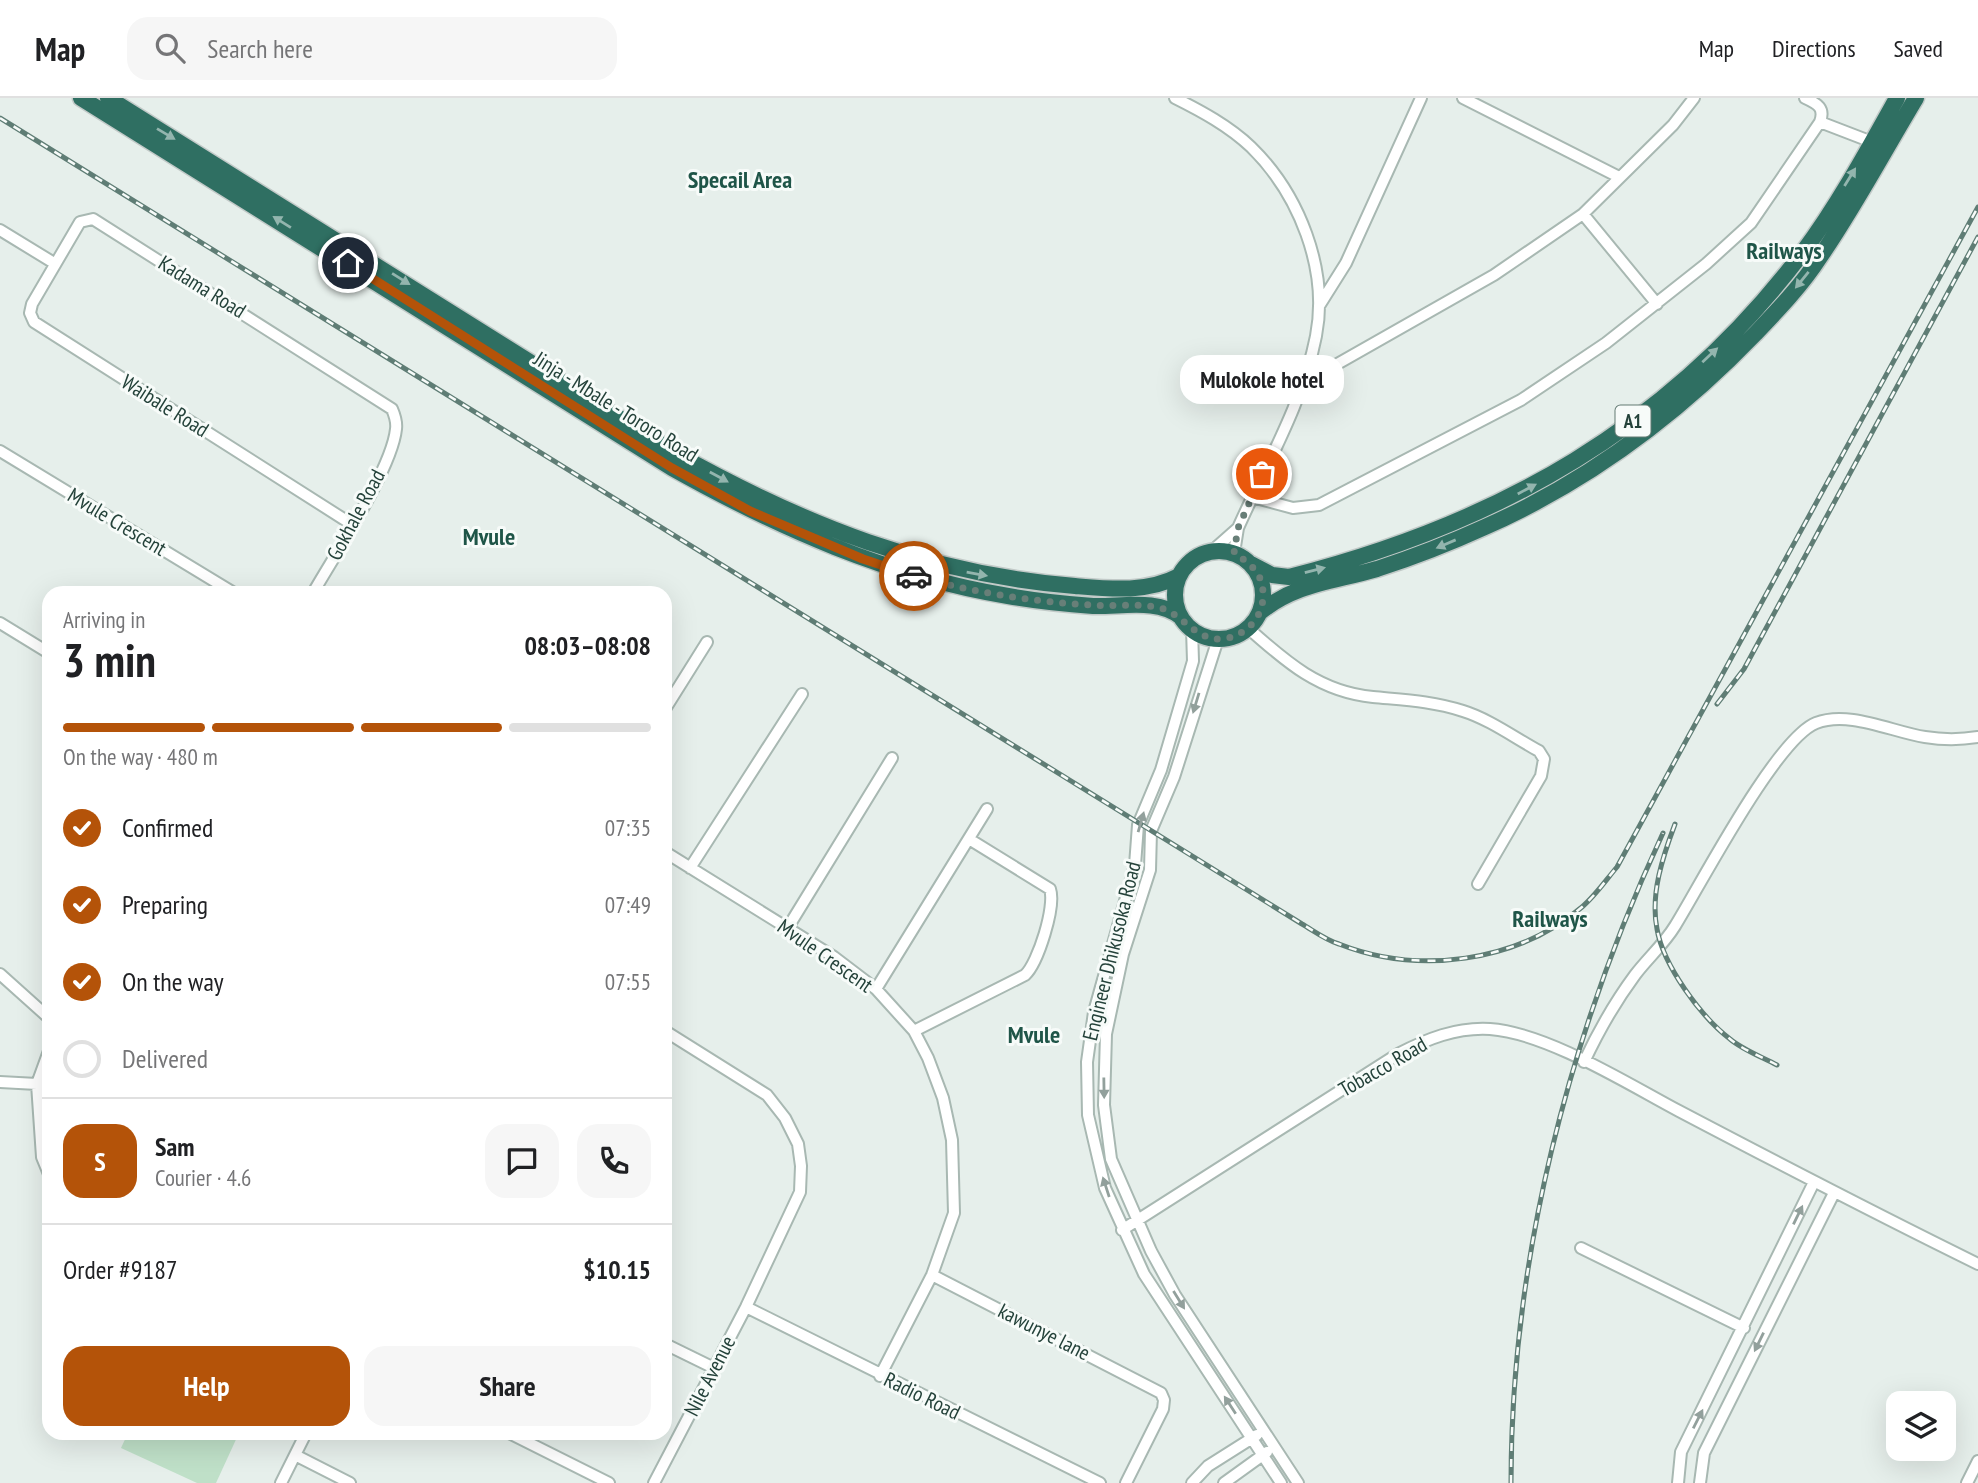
<!DOCTYPE html>
<html lang="en">
<head>
<meta charset="utf-8">
<style>
  body { margin:0; font-family:"PT Sans Narrow",sans-serif; background:#f6f6f6; color:#202124; height:100vh; display:flex; flex-direction:column; font-size:26px; white-space:nowrap }
  * { box-sizing:border-box; margin:0 }
  p { font-size:23px; color:#757577 }
  .icon { flex:none; width:38px; height:38px; fill:none; stroke:currentColor; stroke-width:2; stroke-linecap:round; stroke-linejoin:round }
  .map { position:relative; flex:1; overflow:hidden }
  .panel { position:absolute; left:42px; top:488px; width:630px; height:854px; display:flex; flex-direction:column; background:#fff; border-radius:21px; box-shadow:0 7px 28px #0002 }
  .panel>* { flex:none }
  .tools { position:absolute; left:1886px; top:1293px; display:grid; gap:14px }
  .tools a { display:grid; place-items:center; width:70px; height:70px; border-radius:14px; background:#fff; box-shadow:0 7px 28px #0002; font-size:35px }
  .pin { position:absolute; display:grid; place-items:center; width:60px; height:60px; color:#fff; margin:-30px; border:4px solid #fff; border-radius:50%; box-shadow:0 2px 7px #0007 }
  .courier { position:absolute; display:grid; place-items:center; width:70px; height:70px; margin:-35px; border:5px solid #b45309; border-radius:50%; background:#fff; color:#222; box-shadow:0 2px 9px #0007 }
  .bubble { position:absolute; height:49px; border-radius:21px; background:#fff; box-shadow:0 7px 28px #0002; font-size:23px; font-weight:600; line-height:49px; text-align:center }
  .overview em { font-style:normal; font-weight:600 }
  .overview div { display:flex; flex-direction:column-reverse }
  .overview { display:flex; align-items:center; justify-content:space-between; height:119px; padding:0 21px }
  h1 { font-size:46px; font-weight:600; line-height:52px }
  .bar { display:grid; grid-template-columns:repeat(4,1fr); gap:10px 7px; align-content:center; height:84px; padding:0 21px }
  .bar i { height:9px; border-radius:5px; background:#e0e0e0 }
  .bar .on { background:#b45309 }
  .bar p { grid-column:span 4 }
  .line { display:flex; align-items:center; gap:18px; padding:0 21px; border-top:2px solid #e0e0e0 }
  .line div { flex:1 }
  .round { display:grid; place-items:center; flex:none; width:74px; height:74px; border-radius:21px; background:#f6f6f6 }
  ol { padding:0 21px; list-style:none }
  li { display:flex; align-items:center; gap:21px; height:77px }
  li p { margin-inline-start:auto }
  li .icon { padding:7px; border-radius:50%; background:#b45309; color:#fff; stroke-width:4 }
  li:last-child { color:#757577 }
  li i { width:38px; height:38px; border:4px solid #e0e0e0; border-radius:50% }
  .primary-button { display:flex; gap:14px; margin-top:auto; padding:14px 21px }
  .primary-button a { flex:1; height:80px; border-radius:21px; background:#b45309; color:#fff; font-size:28px; font-weight:600; line-height:80px; text-align:center }
  .primary-button a+a { background:#f6f6f6; color:#202124 }
  header { display:flex; align-items:center; gap:42px; box-sizing:border-box; height:98px; padding:0 35px; background:#fff; border-bottom:2px solid #e0e0e0 }
  header strong { font-size:33px }
  nav { display:flex; gap:38px; margin-inline-start:auto; font-size:24px }
  .search { width:490px; height:63px; background:#f6f6f6; display:flex; align-items:center; gap:18px; box-sizing:border-box; padding:0 24px; border-radius:21px; color:#757577; font-size:26px }
  .map>svg:first-child { display:block }
</style>
</head>
<body>
<header>
<strong>Map</strong>
<div class="search"><svg class="icon" aria-label="search" viewBox="0 0 24 24"><circle cx="10" cy="10" r="6"/><path d="M15 15l6 6"/></svg>Search here</div>
<nav><a>Map</a><a>Directions</a><a>Saved</a></nav>
</header>
<div class="map">
<svg width="1978" height="1385" viewBox="0 0 1978 1385">
  <rect width="100%" height="100%" fill="#e6efeb"/>
  <path fill="#bfe0c8" d="M128,1335H239L216,1385H197L121,1350Z"/>
  <g fill="none" stroke-linecap="round" stroke-linejoin="round">
    <g stroke="#a8b8b2" stroke-width="14">
      <path id="minor" d="M1175,0C1201,13 1229,28 1251,49C1299,96 1329,171 1316,238C1303,305 1265,369 1238,430
        M1463,0L1619,79
        M1820,24L1872,44
        M1583,116L1657,206
        M0,132L54,165
        M1319,208L1346,165L1421,0
        M1302,286L1494,177L1583,116L1673,27L1694,0
        M0,353L234,495
        M1252,399L1293,410L1319,407L1521,302L1606,245L1706,166L1751,125L1820,24C1825,10 1818,6 1805,0
        M1212,453L1238,430L1234,455
        M313,495C334,458 392,371 396,331C397,324 395,318 392,311L93,121L80,124L32,206L30,215L34,224L353,427
        M0,525L49,555
        M1248,530C1286,564 1320,594 1373,599C1404,602 1432,603 1463,613C1489,621 1515,640 1539,653L1544,661L1541,678L1478,786
        M1192,531L1193,563L1161,672L1138,727L1135,767L1094,914L1087,964L1088,1017L1105,1090L1144,1176L1281,1385
        M1218,541L1174,679L1151,733L1150,772L1123,856L1106,936L1104,1007L1111,1061L1151,1153L1175,1197L1298,1385
        M665,611L707,544
        M665,754L834,859L876,891L914,933L928,960L943,1000L952,1042L954,1115L932,1177L880,1278
        M690,770L802,596
        M787,831L892,660
        M0,876L49,920
        M876,891L987,711
        M914,933L1025,877C1038,865 1056,808 1050,791L969,741
        M49,953L37,986L42,1059L49,1076
        M1584,964C1598,934 1615,904 1635,877C1648,860 1664,846 1675,828C1701,786 1776,641 1816,625C1849,612 1892,634 1925,639C1943,642 1960,642 1978,639
        M0,984L37,986
        M1122,1132L1398,956C1427,941 1456,929 1490,931C1547,935 1628,986 1679,1013C1778,1065 1878,1117 1978,1166
        M1581,1150L1744,1230
        M932,1177L1161,1295L1164,1302L1163,1311L1126,1385
        M746,1209L1100,1385
        M665,1246L714,1270
        M509,1335L609,1385
        M295,1357L350,1385
        M281,1385L306,1335
        M654,1385L746,1209L800,1094L801,1068L798,1046L785,1020L767,997L665,933
        M1192,1385L1208,1368L1257,1337
        M1224,1385L1267,1354
        M1678,1385L1681,1354L1814,1084
        M1700,1385L1704,1355L1834,1095
        M1967,1385L1978,1363"/>
    </g>
    <g stroke="#c2cac8" stroke-width="19">
      <path id="highway" d="M81,0L672,370C779,430 887,478 1008,498C1036,503 1065,506 1093,508C1121,509 1158,500 1181,519
        M108,0L675,355C804,427 927,476 1075,488C1110,491 1147,495 1179,478
        M1175 497a44 44 0 1 1 88 0a44 44 0 1 1-88 0Z
        M1251,466L1272,477L1289,479C1498,426 1671,329 1803,154C1838,107 1868,52 1897,0
        M1259,515C1296,485 1333,484 1377,471C1414,459 1450,445 1485,429C1589,383 1677,317 1755,236C1778,212 1802,187 1820,159C1855,108 1884,53 1916,0"/>
    </g>
    <use href="#minor" stroke="#fff" stroke-width="10"/>
    <use href="#highway" stroke="#2f6f62" stroke-width="16"/>
    <g stroke="#5f7d75" stroke-width="5">
      <path id="rail" d="M0,20L1302,826C1314,833 1326,842 1339,846C1418,877 1516,865 1582,809C1595,798 1606,782 1617,769L1978,109
        M1717,606L1744,571L1978,139
        M1675,726C1663,758 1650,796 1657,831C1663,867 1701,919 1730,941C1743,952 1762,959 1777,967
        M1511,1385C1511,1161 1569,937 1663,735"/>
    </g>
    <use href="#rail" stroke="#f7fbf9" stroke-width="2.5" stroke-dasharray="8" stroke-linecap="butt"/>
  </g>
  <defs><path id="oneway-solid" d="M-6-.8H1V-3.2L6.5 0L1 3.2V.8H-6Z" transform="scale(1.75)"/></defs>
  <g fill="#93b5ae">
    <use href="#oneway-solid" transform="translate(166 36) rotate(31)"/>
    <use href="#oneway-solid" transform="translate(1850 79) rotate(-58)"/>
    <use href="#oneway-solid" transform="translate(282 124) rotate(-148)"/>
    <use href="#oneway-solid" transform="translate(401 181) rotate(32)"/>
    <use href="#oneway-solid" transform="translate(1802 182) rotate(129)"/>
    <use href="#oneway-solid" transform="translate(1710 257) rotate(-43)"/>
    <use href="#oneway-solid" transform="translate(719 379) rotate(29)"/>
    <use href="#oneway-solid" transform="translate(1527 391) rotate(-28)"/>
    <use href="#oneway-solid" transform="translate(1446 446) rotate(157)"/>
    <use href="#oneway-solid" transform="translate(1315 472) rotate(-14)"/>
    <use href="#oneway-solid" transform="translate(977 476) rotate(10)"/>
  </g>
  <g fill="#92a09c">
    <use href="#oneway-solid" transform="translate(1196 605) rotate(107)"/>
    <use href="#oneway-solid" transform="translate(1141 724) rotate(-74)"/>
    <use href="#oneway-solid" transform="translate(1104 990) rotate(89)"/>
    <use href="#oneway-solid" transform="translate(1106 1089) rotate(-108)"/>
    <use href="#oneway-solid" transform="translate(1798 1117) rotate(-64)"/>
    <use href="#oneway-solid" transform="translate(1179 1202) rotate(58)"/>
    <use href="#oneway-solid" transform="translate(1759 1244) rotate(116)"/>
    <use href="#oneway-solid" transform="translate(1230 1307) rotate(-123)"/>
    <use href="#oneway-solid" transform="translate(1698 1321) rotate(-63)"/>
  </g>
  <g fill="none" stroke-linecap="round" stroke-linejoin="round">
    <path stroke="#687f78" stroke-width="7" stroke-dasharray="0 12.6" d="M914,478C972,494 1032,504 1092,507C1113,509 1135,505 1156,509C1182,513 1192,541 1220,541C1244,540 1264,520 1263,496C1263,475 1250,465 1234,455L1238,430L1262,376"/>
    <path stroke="#b45309" stroke-width="9" d="M348,165L672,370L750,413L863,461L914,478"/>
  </g>
  <g text-anchor="middle" stroke-width="6" stroke-linejoin="round" paint-order="stroke">
    <rect fill="#f7fbf9" stroke="#637a73" stroke-width="2" x="1615.5" y="307.5" width="35" height="31" rx="5"/>
    <g font-size="19" font-weight="bold" fill="#24423a">
      <text x="1633" y="330">A1</text>
    </g>
    <g font-size="21" fill="#24423a" stroke="#f7fbf9">
      <text transform="translate(202 189) rotate(32)" y="7">Kadama Road</text>
      <text transform="translate(165 308) rotate(32)" y="7">Waibale Road</text>
      <text transform="translate(616 309) rotate(32)" y="7">Jinja - Mbale - Tororo Road</text>
      <text transform="translate(356 417) rotate(-62)" y="7">Gokhale Road</text>
      <text transform="translate(117 424) rotate(31)" y="7">Mvule Crescent</text>
      <text transform="translate(1112 853) rotate(-76)" y="7">Engineer Dhikusoka Road</text>
      <text transform="translate(825 858) rotate(35)" y="7">Mvule Crescent</text>
      <text transform="translate(1383 969) rotate(-30)" y="7">Tobacco Road</text>
      <text transform="translate(1044 1234) rotate(27)" y="7">kawunye lane</text>
      <text transform="translate(710 1278) rotate(-63)" y="7">Nile Avenue</text>
      <text transform="translate(922 1298) rotate(26)" y="7">Radio Road</text>
    </g>
    <g font-size="24" font-weight="bold" fill="#1f5548" stroke="#f7fbf9">
      <text x="740" y="90">Specail Area</text>
      <text x="1784" y="161">Railways</text>
      <text x="489" y="447">Mvule</text>
      <text x="1550" y="829">Railways</text>
      <text x="1034" y="945">Mvule</text>
    </g>
  </g>
</svg>
<div class="tools">
<a><svg class="icon" aria-label="layers" viewBox="0 0 24 24"><path d="M12 4l9 5-9 5-9-5zM3 14l9 5 9-5"/></svg></a>
</div>
<div class="pin" style="left:1262px;top:376px;background:#ea580c"><svg class="icon" aria-label="bag" viewBox="0 0 24 24"><path d="M5 8h14l-1 12H6zM9 8a3 3 0 0 1 6 0"/></svg></div>
<div class="pin" style="left:348px;top:165px;background:#1f2937"><svg class="icon" aria-label="home" viewBox="0 0 24 24"><path d="M3 11l9-7 9 7M6 9v11h12V9"/></svg></div>
<div class="courier" style="left:914px;top:478px"><svg class="icon" aria-label="car" viewBox="0 0 24 24"><path d="M5 17H2v-5l4-1 3-4h7l3 4 3 1v5h-3M9 17h6M6 11h13"/><circle cx="7" cy="17" r="2"/><circle cx="17" cy="17" r="2"/></svg></div>
<div class="bubble" style="left:1180px;top:257px;width:164px">Mulokole hotel</div>
<section class="panel">
<div class="overview"><div><h1>3 min</h1><p>Arriving in</p></div><em>08:03–08:08</em></div>
<div class="bar"><i class="on"></i><i class="on"></i><i class="on"></i><i></i><p>On the way · 480 m</p></div>
<ol>
<li><svg class="icon" aria-label="check" viewBox="0 0 24 24"><path d="M5 12l5 5 9-10"/></svg>Confirmed<p>07:35</p></li>
<li><svg class="icon" aria-label="check" viewBox="0 0 24 24"><path d="M5 12l5 5 9-10"/></svg>Preparing<p>07:49</p></li>
<li><svg class="icon" aria-label="check" viewBox="0 0 24 24"><path d="M5 12l5 5 9-10"/></svg>On the way<p>07:55</p></li>
<li><i></i>Delivered</li>
</ol>
<div class="line" style="height:126px"><b class="round" style="background:#b45309;color:#fff">S</b><div><b>Sam</b><p>Courier · 4.6</p></div><a class="round"><svg class="icon" aria-label="chat" viewBox="0 0 24 24"><path d="M4 5h16v11H9l-5 4z"/></svg></a><a class="round"><svg class="icon" aria-label="phone" viewBox="0 0 24 24"><path d="M5 4h4l2 5-3 2q2 4 5 5l2-3 5 2v4C11 20 4 13 5 4z"/></svg></a></div>
<div class="line" style="height:91px"><div>Order #9187</div><b>$10.15</b></div>
<div class="primary-button"><a>Help</a><a>Share</a></div>
</section>
</div>
</body>
</html>
